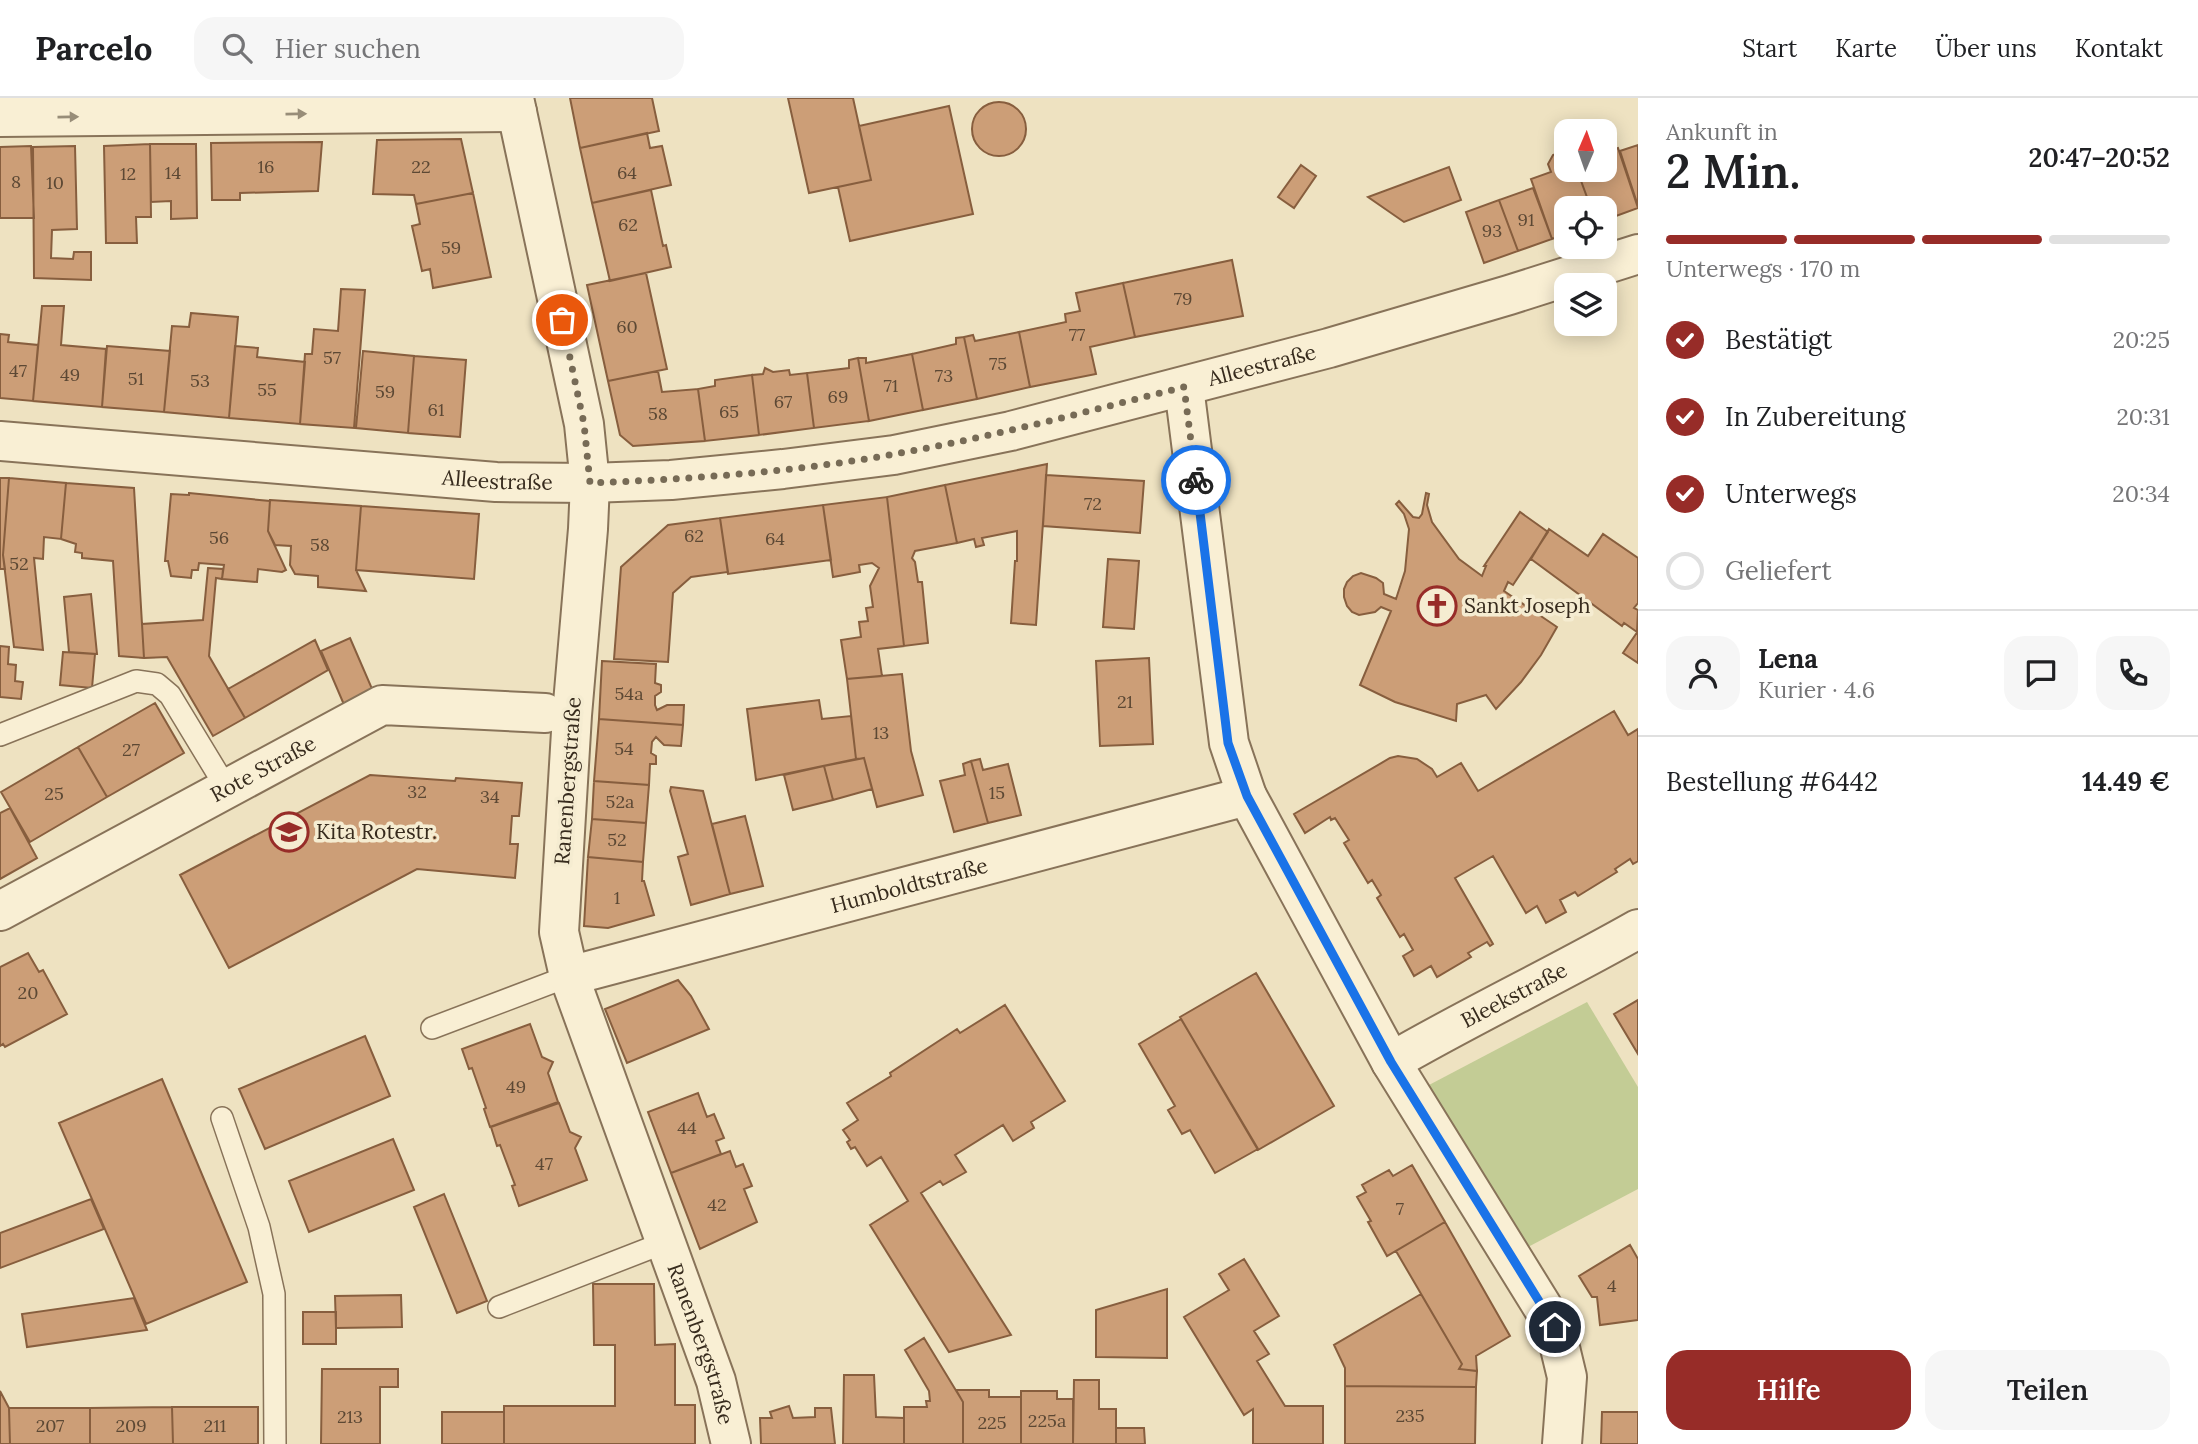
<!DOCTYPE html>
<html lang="de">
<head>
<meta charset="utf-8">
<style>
  body { margin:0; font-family:Lora,serif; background:#f6f6f6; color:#202124; height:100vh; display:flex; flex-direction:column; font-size:26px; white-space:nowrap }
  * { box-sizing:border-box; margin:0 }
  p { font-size:23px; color:#757577 }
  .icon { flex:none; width:38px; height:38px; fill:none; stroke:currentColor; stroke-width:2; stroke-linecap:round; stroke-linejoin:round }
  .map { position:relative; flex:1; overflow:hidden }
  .sheet { display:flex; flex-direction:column; background:#fff; width:560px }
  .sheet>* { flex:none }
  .needle { width:46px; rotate:2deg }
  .fabs { position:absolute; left:1554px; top:21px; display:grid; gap:14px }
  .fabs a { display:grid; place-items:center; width:63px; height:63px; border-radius:14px; background:#fff; box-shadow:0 4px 18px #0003; font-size:35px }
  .pin { position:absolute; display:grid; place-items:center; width:60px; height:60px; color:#fff; margin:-30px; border:4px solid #fff; border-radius:50%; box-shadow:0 2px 7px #0007 }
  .courier { position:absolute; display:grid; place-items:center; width:70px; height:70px; margin:-35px; border:5px solid #1a73e8; border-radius:50%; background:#fff; color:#222; box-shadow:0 2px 9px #0007 }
  .overview em { font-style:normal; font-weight:600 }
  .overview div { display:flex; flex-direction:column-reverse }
  .overview { display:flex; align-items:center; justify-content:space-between; height:119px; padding:0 28px }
  h1 { font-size:46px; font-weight:600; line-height:52px }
  .bar { display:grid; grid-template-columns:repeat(4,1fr); gap:10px 7px; align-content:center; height:84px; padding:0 28px }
  .bar i { height:9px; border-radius:5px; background:#e0e0e0 }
  .bar .current { background:#972c28 }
  .bar p { grid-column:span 4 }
  .line { display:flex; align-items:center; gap:18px; padding:0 28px; border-top:2px solid #e0e0e0 }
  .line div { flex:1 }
  .round { display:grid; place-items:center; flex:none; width:74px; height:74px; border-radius:21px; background:#f6f6f6 }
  ol { padding:0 28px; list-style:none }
  li { display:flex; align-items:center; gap:21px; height:77px }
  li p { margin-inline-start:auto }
  li .icon { padding:7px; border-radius:50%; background:#972c28; color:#fff; stroke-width:4 }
  li:last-child { color:#757577 }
  li i { width:38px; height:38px; border:4px solid #e0e0e0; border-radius:50% }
  .primary-button { display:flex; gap:14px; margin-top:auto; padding:14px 28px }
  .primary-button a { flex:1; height:80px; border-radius:21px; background:#972c28; color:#fff; font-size:28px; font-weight:600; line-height:80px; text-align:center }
  .primary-button a+a { background:#f6f6f6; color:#202124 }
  header { display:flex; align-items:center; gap:42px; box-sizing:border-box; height:98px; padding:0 35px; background:#fff; border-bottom:2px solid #e0e0e0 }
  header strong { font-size:33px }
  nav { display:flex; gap:38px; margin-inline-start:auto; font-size:24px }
  .search { width:490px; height:63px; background:#f6f6f6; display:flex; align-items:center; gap:18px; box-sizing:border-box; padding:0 24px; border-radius:21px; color:#757577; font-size:26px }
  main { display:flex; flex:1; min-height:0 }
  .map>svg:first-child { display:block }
</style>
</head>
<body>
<header>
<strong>Parcelo</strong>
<div class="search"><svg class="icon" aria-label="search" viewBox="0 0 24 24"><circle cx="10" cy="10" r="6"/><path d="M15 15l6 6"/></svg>Hier suchen</div>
<nav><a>Start</a><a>Karte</a><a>Über uns</a><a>Kontakt</a></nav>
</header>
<main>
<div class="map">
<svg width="1638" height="1346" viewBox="0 0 1638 1346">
  <rect width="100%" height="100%" fill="#eee2c1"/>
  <path fill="#c3cc95" d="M1587,904L1638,989V1091L1528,1149L1429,987Z"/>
  <path fill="#cc9e77" stroke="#875e3e" stroke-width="2" d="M570,0H652L659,33L580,50Z
    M788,0H853L871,82L809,95Z
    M972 31a27 27 0 1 1 54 0a27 27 0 1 1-54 0Z
    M949,8L973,116L850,143L838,89L871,82L859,28Z
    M647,35L650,50L662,48L671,87L592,105L580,50Z
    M461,41L473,95L416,106L414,97L373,96L377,42Z
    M322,44L318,93L240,95V102H212L211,45Z
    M150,46H196L197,120L171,121V103L151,104Z
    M150,46L151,119H136L137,145H106L104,48Z
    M1638,47V108L1620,53Z
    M31,48L34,120H0V49Z
    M75,48L77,131L52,132L51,160L73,161L74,154H91V182L34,180L33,49Z
    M1618,50L1638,110L1605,122V110H1591L1577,72H1605V54Z
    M1566,52V72H1577L1591,110H1566V136L1552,141L1531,81L1551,74L1548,66L1553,57Z
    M1301,67L1316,78L1294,110L1278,99Z
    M1449,69L1461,102L1404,124L1368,99Z
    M1533,90L1552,141L1518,153L1499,102Z
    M651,92L663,148L666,147L671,169L610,183L592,105Z
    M473,95L491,179L433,190L430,171L422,173L412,128L420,126L416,106Z
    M1499,102L1518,153L1484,165L1466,114Z
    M1232,162L1243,218L1135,239L1123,185Z
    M646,175L667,271L608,283L587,187Z
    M1123,185L1135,239L1090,249L1096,276L1030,289L1019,234L1066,224L1065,216L1080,213L1076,195Z
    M341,191L365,192L354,330L300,326L305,256H312L314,231L338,233Z
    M42,208H64L61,247L106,251L102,309L33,303Z
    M191,215L238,219L229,320L164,314L172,228L189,229Z
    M1019,234L1030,289L977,301L964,239L973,237L975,243Z
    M0,236L9,237L8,244L38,247L33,303L0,300Z
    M964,239L977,301L923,312L912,256L956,246V240Z
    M107,248L170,253L164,314L102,309Z
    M235,248L258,250L257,259L305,264L300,326L229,320Z
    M363,253L414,258L408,335L356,330Z
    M912,256L923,312L869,323L858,260H866V265Z
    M414,258L466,262L460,339L408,335Z
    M858,260L869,323L814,330L807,275L849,270V262Z
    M765,270L773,274L789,272L790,277L807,275L814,330L759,337L752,277L763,276Z
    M658,273L662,294L698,291L705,343L633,348L620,337L608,283Z
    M752,277L759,337L705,343L698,291L715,288V282Z
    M1047,366L1036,527L1011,525L1015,463H1017V433L982,440L984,447L976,449L974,441L957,445L945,387Z
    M1046,377L1144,383L1140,435L1043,428Z
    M0,380H9L3,457L5,471H0Z
    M9,380L66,385L61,441L44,439L43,461L34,460L43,552L14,549L3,457Z
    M66,385L134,390L144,560L119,558L113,463L82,460V455L75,454L76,446L61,441Z
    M945,387L957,445L915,453L912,460L915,464L918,484H922L928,545L904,548L887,399Z
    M189,395L270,403L268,433L286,472L282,474L258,471L257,484L222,481L224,467L199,465L198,472H192L191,480L171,478L168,463H165L171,396L189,397Z
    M1426,395L1429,396L1427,407L1432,424L1459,461L1482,478L1486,468H1484L1520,414L1548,434L1513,487L1508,484L1504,493L1557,529L1541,557L1521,584L1496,611L1486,597L1457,606L1456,623L1395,604L1360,587L1391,513L1381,509L1375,514L1359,517L1352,514L1347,508L1344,499V491L1347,484L1353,478L1361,475L1376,480L1383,485L1384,496L1396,501L1405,473L1409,431L1404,416L1396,406L1399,403L1413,419L1419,420L1422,416Z
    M887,399L904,548L878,551L882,578L847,581L841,542L861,539L859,524L868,523L866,510L873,509L870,488L879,470L872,465L859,467L860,474L833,479L823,407Z
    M270,402L361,408L356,472L366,493L318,489V478L295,476L290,467L291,448L275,447L268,433Z
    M823,407L831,462L728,476L720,420Z
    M361,408L479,416L474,481L356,472Z
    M720,420L728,474L691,479L673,495L668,564L614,561L621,469L668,427Z
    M1549,431L1588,458L1603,436L1638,460V505L1634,510L1638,512L1637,534L1624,525L1622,528L1531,461Z
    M1108,461L1139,463L1134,531L1103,529Z
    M208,470L223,471L222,481L216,480L209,558L245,620L213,638L167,559L144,560L142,526L203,522Z
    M91,496L97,556L69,554L64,499Z
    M1638,533V565L1623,555Z
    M350,540L376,600L348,616L321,553Z
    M315,542L328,572L245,620L228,591Z
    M0,548L9,549L8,566L16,567L15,583L23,584L21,601L0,599Z
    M63,554L95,556L92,590L60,587Z
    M1149,560L1153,646L1100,648L1096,563Z
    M602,563L656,566L655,585L661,587V594L655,598V607L657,612L667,607H684L683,627L599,621Z
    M902,576L911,653L923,697L877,709L864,660L856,661L847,581Z
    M819,602L822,621L851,618L856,661L756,682L747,611Z
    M155,605L184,655L107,699L78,649Z
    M1614,613L1628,637L1638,631V763L1633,766L1630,761L1615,771L1617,774L1578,798L1575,794L1560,802L1566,814L1546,825L1537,808L1526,815L1493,758L1455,780L1493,846L1490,848L1487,844L1468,855L1471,859L1437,879L1431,868L1414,878L1403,858L1413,852L1404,836L1400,839L1377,800L1381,797L1372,782L1368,785L1344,745L1349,742L1335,720L1331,722L1330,719L1305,735L1294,716L1390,660L1398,658L1417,661L1432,671L1437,679L1461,665L1478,693Z
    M599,621L683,627L681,648L664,647L656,639L652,644L651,655L656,658V666H650L649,687L594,683Z
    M78,649L107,699L30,744L1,694Z
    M864,660L872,691L833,702L824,668Z
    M980,661L983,672L1008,666L1021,717L988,725L971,663Z
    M971,663L988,725L954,734L940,683L965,677L963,666Z
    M824,668L833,702L793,712L784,677Z
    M370,677L455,683L456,680L522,685L519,718H512L510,746H518L515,780L417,771L229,870L180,777Z
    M594,683L649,687L646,725L592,721Z
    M671,689L703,693L730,796L691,807L678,759L688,756L670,693Z
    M10,710L37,760L0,781V715Z
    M745,718L763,788L730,796L712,726Z
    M592,721L646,725L643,764L588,759Z
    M588,759L643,764L642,783H644L654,817L608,830L584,828Z
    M28,855L39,874L43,872L67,916L5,949L3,946L0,948V869Z
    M1256,875L1334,1008L1258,1052L1180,919Z
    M678,882L691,898L709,931L627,965L605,911Z
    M1638,902V956L1614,916Z
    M1005,907L1065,1003L1031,1024L1034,1030L1013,1043L1003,1027L955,1057L966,1074L943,1087L940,1083L921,1095L1011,1237L949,1254L870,1127L908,1103L881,1059L867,1068L855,1049L851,1051L847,1044L850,1042L843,1032L858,1022L847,1005L891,978L890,975L957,931L960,935Z
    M1181,921L1258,1051L1215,1075L1190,1032L1182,1036L1168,1012L1175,1008L1139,946Z
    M530,926L542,959L553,964L548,975L558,1004L490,1029L484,1011L486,1010L472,970L469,971L462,951Z
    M365,938L390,998L265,1051L239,991Z
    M162,981L247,1184L146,1226L59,1025Z
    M698,995L707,1019L714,1016L724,1040L716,1043L721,1056L671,1075L648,1014Z
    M559,1005L570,1034L581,1039L575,1050L587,1082L519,1108L512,1088L515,1087L500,1047L497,1048L491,1029Z
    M393,1041L414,1092L309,1134L289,1083Z
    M730,1053L736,1069L743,1066L752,1088L744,1091L757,1124L700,1151L671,1075Z
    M1412,1067L1445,1124L1387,1158L1368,1124L1371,1123L1357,1099L1366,1094L1362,1087L1389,1072L1393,1078Z
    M444,1096L487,1203L457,1215L414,1109Z
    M91,1101L104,1131L0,1170V1135Z
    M1445,1124L1510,1238L1476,1258L1477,1273L1459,1271L1462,1266L1396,1153Z
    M1630,1147L1638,1161V1222L1600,1227L1597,1199H1592L1579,1178Z
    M1244,1161L1279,1218L1254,1233L1269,1256L1257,1263L1285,1308H1323V1346H1253V1311L1244,1317L1184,1219L1229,1192L1219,1176Z
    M593,1186H654L655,1247L675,1246V1307H695V1346H504V1308H615V1247H594Z
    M1167,1191V1260L1096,1259V1212Z
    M1421,1196L1462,1266L1459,1271L1477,1273L1476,1289L1345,1288V1270L1334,1247Z
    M401,1197L402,1229L336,1230L335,1198Z
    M134,1200L147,1232L27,1249L22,1216Z
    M303,1214H336V1246H303Z
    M924,1240L963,1304V1346H904V1309H927L926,1303H930L929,1293L905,1252Z
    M322,1271H398V1289H380V1346H321Z
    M844,1277H874L876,1319L904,1320V1346H843Z
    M1074,1282H1099V1311H1116V1346H1073Z
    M1345,1288L1476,1289L1475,1346H1345Z
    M956,1292H989V1299H1021V1346H963V1304Z
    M0,1293L9,1310L10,1346H0Z
    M1021,1293H1057V1301H1073V1346H1021Z
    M789,1308L793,1320L815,1319V1310H831L835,1346H761L760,1320H772L770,1314Z
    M172,1309L173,1346H90V1310Z
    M172,1309H258V1346H173Z
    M9,1310H90V1346H10Z
    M442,1314H504V1346H442Z
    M1602,1314H1638V1346H1601Z
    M1116,1330H1144L1145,1346H1116Z"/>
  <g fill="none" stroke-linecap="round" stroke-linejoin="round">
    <g stroke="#887359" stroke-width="24">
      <path id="service" d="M0,637L136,583L157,586L170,597L227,691
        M432,930L569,878
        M222,1020L259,1129L274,1196L275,1346
        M499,1209L666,1144"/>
    </g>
    <g stroke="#887359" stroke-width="42">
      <g id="minor">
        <path id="s1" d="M514,0L584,326L590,385L588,431L572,617L559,834L569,878L716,1283L731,1346"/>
        <path d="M0,19L517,14"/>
        <path d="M1184,289L1229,645L1247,698L1391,964L1555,1229L1567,1279L1562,1346"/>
        <path id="s2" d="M0,813L382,607L545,615"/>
        <path id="s3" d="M569,878L1247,698"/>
        <path id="s4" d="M1391,964C1472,917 1557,877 1638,831"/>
      </g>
    </g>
    <g stroke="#887359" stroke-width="42">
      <g id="tertiary">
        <path id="s5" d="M0,343L496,384L590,385L671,382L783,371L894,357L1011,333L1329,250L1509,197L1638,156"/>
      </g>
    </g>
    <use href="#service" stroke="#f9efd4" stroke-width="21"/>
    <use href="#minor" stroke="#f9efd4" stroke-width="38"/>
    <use href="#tertiary" stroke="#f9efd4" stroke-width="38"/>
  </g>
  <defs><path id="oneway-solid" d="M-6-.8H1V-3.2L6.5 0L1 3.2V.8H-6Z" transform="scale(1.75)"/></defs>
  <g fill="#988d78">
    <use href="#oneway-solid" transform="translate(296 16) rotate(-1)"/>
    <use href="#oneway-solid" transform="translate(68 19) rotate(-1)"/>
  </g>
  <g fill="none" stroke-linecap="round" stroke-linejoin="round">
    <path stroke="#776b56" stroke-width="7" stroke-dasharray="0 12.6" d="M562,222L584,326L590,385C691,381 795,374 895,356C993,339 1088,313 1184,289L1196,382"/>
    <path stroke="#1a73e8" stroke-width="9" d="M1196,382L1228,645L1247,698L1391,964L1555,1229"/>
  </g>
  <defs>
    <g id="church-ring" transform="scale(2.0125)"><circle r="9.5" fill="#f5ecd1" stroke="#972c28" stroke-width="1.5"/><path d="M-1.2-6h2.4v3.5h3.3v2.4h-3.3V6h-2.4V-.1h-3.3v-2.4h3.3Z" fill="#972c28"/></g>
    <g id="school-ring" transform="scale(2.0125)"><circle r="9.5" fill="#f5ecd1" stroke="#972c28" stroke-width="1.5"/><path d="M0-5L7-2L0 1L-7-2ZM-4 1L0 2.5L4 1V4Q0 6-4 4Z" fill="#972c28"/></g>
  </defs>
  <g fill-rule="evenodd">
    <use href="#church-ring" x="1437" y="508"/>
    <use href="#school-ring" x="289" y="734"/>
  </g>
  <g text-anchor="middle" stroke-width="7" stroke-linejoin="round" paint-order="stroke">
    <g font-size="18" fill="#5c4834">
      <text x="266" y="75">16</text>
      <text x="421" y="75">22</text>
      <text x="173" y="81">14</text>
      <text x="627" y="81">64</text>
      <text x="128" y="82">12</text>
      <text x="16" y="90">8</text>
      <text x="55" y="91">10</text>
      <text x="1526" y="128">91</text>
      <text x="628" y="133">62</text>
      <text x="1492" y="139">93</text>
      <text x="451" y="156">59</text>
      <text x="1183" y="207">79</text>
      <text x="627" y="235">60</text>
      <text x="1077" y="243">77</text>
      <text x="332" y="266">57</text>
      <text x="998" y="272">75</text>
      <text x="18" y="279">47</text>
      <text x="70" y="283">49</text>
      <text x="944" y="284">73</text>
      <text x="136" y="287">51</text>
      <text x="200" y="289">53</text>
      <text x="891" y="294">71</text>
      <text x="267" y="298">55</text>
      <text x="385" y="300">59</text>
      <text x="838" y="305">69</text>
      <text x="783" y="310">67</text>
      <text x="436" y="318">61</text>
      <text x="729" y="320">65</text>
      <text x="658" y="322">58</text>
      <text x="1093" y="412">72</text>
      <text x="694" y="444">62</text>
      <text x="219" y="446">56</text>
      <text x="775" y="447">64</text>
      <text x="320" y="453">58</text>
      <text x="19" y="472">52</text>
      <text x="629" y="602">54a</text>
      <text x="1125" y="610">21</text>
      <text x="881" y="641">13</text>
      <text x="624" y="657">54</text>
      <text x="131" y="658">27</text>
      <text x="417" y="700">32</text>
      <text x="997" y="701">15</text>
      <text x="54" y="702">25</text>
      <text x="490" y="705">34</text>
      <text x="620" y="710">52a</text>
      <text x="617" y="748">52</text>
      <text x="617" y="806">1</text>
      <text x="28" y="901">20</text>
      <text x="516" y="995">49</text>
      <text x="687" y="1036">44</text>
      <text x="544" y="1072">47</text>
      <text x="717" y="1113">42</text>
      <text x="1400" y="1117">7</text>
      <text x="1612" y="1194">4</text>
      <text x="1410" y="1324">235</text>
      <text x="350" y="1325">213</text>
      <text x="1047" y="1329">225a</text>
      <text x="992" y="1331">225</text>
      <text x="50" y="1334">207</text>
      <text x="131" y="1334">209</text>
      <text x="215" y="1334">211</text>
    </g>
    <g font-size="21" fill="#372b1d" stroke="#f5ecd1">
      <text dy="7" stroke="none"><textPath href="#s5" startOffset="1276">Alleestraße</textPath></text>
      <text dy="7" stroke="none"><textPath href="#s5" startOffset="499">Alleestraße</textPath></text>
      <text dy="7" stroke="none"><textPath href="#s2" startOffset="299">Rote Straße</textPath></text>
      <text transform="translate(568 683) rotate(-86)" y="7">Ranenbergstraße</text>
      <text dy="7" stroke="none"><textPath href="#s3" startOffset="352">Humboldtstraße</textPath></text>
      <text dy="7" stroke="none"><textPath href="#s4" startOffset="140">Bleekstraße</textPath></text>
      <text dy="7" stroke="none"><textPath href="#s1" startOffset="1279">Ranenbergstraße</textPath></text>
    </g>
    <g font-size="21" fill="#372b1d" stroke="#f5ecd1" text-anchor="start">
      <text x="1464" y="515">Sankt Joseph</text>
      <text x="316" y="741">Kita Rotestr.</text>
    </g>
  </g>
</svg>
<div class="fabs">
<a><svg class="needle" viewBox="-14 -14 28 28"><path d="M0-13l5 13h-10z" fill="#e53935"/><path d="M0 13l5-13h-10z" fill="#757577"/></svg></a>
<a><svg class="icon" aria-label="locate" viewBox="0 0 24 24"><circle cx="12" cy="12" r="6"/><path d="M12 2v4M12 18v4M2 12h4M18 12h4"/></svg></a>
<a><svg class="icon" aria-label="layers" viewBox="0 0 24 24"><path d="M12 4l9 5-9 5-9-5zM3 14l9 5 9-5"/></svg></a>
</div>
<div class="pin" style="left:562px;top:222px;background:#ea580c"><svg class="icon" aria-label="bag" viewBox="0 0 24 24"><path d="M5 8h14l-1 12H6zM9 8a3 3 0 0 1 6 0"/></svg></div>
<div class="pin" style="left:1555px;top:1229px;background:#1f2937"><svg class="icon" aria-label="home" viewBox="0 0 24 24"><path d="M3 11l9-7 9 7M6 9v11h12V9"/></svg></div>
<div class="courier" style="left:1196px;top:382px"><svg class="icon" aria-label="bike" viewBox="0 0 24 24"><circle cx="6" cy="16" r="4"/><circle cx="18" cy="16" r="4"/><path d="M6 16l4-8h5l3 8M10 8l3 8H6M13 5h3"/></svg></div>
</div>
<section class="sheet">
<div class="overview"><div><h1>2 Min.</h1><p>Ankunft in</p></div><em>20:47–20:52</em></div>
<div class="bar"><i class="current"></i><i class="current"></i><i class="current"></i><i></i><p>Unterwegs · 170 m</p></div>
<ol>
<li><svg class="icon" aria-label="check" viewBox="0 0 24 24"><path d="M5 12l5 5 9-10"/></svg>Bestätigt<p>20:25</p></li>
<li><svg class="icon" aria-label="check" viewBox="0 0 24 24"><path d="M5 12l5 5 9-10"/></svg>In Zubereitung<p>20:31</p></li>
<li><svg class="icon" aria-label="check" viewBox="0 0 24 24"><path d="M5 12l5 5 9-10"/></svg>Unterwegs<p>20:34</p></li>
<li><i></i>Geliefert</li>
</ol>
<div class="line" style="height:126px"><a class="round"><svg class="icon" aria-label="person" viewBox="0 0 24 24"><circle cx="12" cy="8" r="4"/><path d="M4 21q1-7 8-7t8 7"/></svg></a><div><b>Lena</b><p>Kurier · 4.6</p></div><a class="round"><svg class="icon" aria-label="chat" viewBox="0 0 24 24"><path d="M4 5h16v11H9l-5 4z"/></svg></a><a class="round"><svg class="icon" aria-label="phone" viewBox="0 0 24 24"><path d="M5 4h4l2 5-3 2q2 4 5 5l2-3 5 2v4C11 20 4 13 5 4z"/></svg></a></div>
<div class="line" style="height:91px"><div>Bestellung #6442</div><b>14.49 €</b></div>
<div class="primary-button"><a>Hilfe</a><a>Teilen</a></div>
</section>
</main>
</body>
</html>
